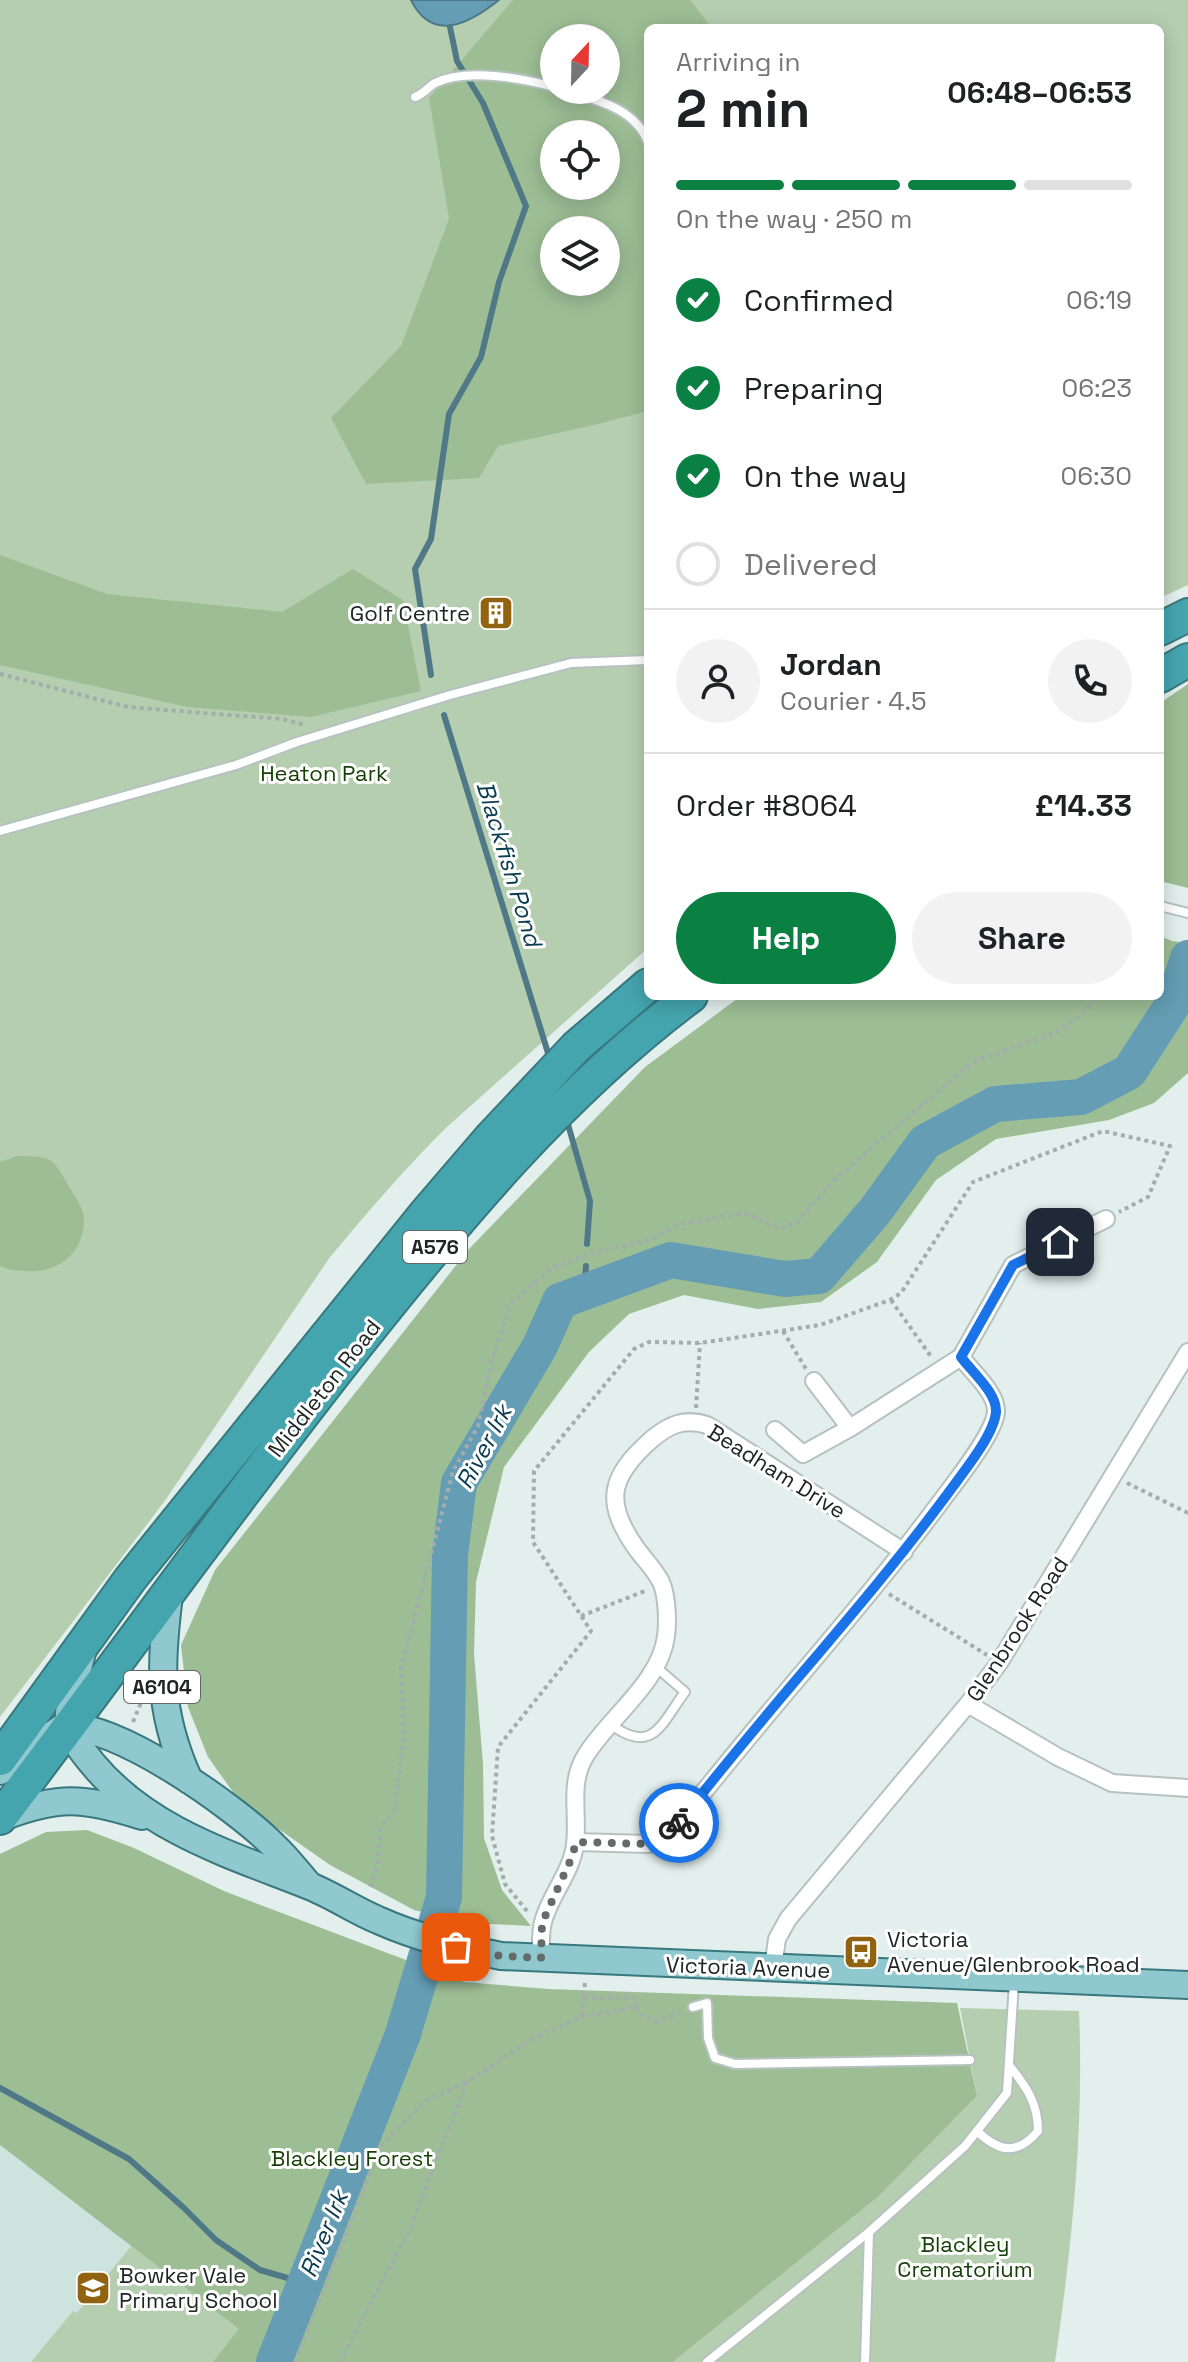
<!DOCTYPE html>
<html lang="en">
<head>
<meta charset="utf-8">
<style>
  body { margin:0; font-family:"Space Grotesk",sans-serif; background:#f2f2f2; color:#202124; height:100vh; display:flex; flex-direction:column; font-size:30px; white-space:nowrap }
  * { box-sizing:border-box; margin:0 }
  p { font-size:26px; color:#757577 }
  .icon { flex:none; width:44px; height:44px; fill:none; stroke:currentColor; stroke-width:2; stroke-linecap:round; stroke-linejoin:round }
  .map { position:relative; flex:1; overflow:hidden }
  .sheet { position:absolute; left:644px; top:24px; width:520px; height:976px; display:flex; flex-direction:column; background:#fff; border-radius:12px; box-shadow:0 4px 20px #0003 }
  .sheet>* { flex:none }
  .needle { width:52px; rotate:22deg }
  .tools { position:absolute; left:540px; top:24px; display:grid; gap:16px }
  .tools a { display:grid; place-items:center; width:80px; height:80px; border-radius:50%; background:#fff; box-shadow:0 4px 20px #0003; font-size:40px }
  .pin { position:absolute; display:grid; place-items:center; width:68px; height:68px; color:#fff; margin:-34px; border-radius:16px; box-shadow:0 4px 12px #0006 }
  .courier { position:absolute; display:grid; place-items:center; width:80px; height:80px; margin:-40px; border:6px solid #1a73e8; border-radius:50%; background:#fff; color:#222; box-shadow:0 2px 10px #0007 }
  .summary em { font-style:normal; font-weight:600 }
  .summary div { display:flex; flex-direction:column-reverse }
  .summary { display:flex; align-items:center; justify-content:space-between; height:136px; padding:0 32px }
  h1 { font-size:52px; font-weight:600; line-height:60px }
  .bar { display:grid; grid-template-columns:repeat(4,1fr); gap:12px 8px; align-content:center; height:96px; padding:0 32px }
  .bar i { height:10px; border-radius:6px; background:#e0e0e0 }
  .bar .selected { background:#0b8043 }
  .bar p { grid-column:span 4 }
  .line { display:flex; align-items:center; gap:20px; padding:0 32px; border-top:2px solid #e0e0e0 }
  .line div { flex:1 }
  .round { display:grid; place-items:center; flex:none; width:84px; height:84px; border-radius:42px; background:#f2f2f2 }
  ol { padding:0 32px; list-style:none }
  li { display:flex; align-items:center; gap:24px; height:88px }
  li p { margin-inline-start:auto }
  li .icon { padding:8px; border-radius:50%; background:#0b8043; color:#fff; stroke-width:4 }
  li:last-child { color:#757577 }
  li i { width:44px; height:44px; border:4px solid #e0e0e0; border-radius:50% }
  .action { display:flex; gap:16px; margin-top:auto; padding:16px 32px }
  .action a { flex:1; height:92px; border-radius:48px; background:#0b8043; color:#fff; font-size:32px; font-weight:600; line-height:92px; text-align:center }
  .action a+a { background:#f2f2f2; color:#202124 }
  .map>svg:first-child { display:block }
</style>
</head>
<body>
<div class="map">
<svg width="1188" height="2362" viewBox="0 0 1188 2362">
  <rect width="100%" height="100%" fill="#e2efec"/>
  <path fill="#cde3de" d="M0,2145L240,2329L213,2362H0Z"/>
  <path fill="#b6ceb0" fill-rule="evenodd" d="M0,0H1188V585L1160,598V28H648V948L448,1126C406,1167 368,1212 330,1257L164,1502L0,1717ZM554,38H606V90H554ZM554,134H606V186H554ZM554,230H606V282H554Z
    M960,2008L1079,2011C1084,2128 1072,2246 1055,2362H673L878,2197L977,2096Z
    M131,2246L240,2329L213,2362H31L73,2311L77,2313Z"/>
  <path fill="#9dbe95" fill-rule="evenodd" d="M513,0H690L712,28H648V411L594,425L498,446L479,478L366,484L331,418L401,346L449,219L429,98ZM554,38H606V90H554ZM554,134H606V186H554ZM554,230H606V282H554Z
    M0,555L107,594L282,612L353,569L403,600L421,691L311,717L187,707L0,665Z
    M1188,684V888L1164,882L1160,874V703Z
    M1160,936L1172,941L1188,943V1073L1154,1103L1109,1120L996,1139L936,1180L877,1262L821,1302L758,1309L684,1295L629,1314L589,1352L504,1467L476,1582L474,1654L483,1764L484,1838L502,1890L531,1926L470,1923L414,1910L330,1865L240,1802L208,1757L188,1707L181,1645L215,1570L469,1249L645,1067L741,996H1160Z
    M17,1156C54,1156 52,1158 70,1188C76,1199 85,1209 84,1222C82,1256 56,1274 24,1271C15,1270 7,1270 0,1266V1162Z
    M87,1830L134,1848L224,1891L464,1982L548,1989L957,2003L977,2096L878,2197L673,2362H213L239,2329L0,2145V1854L46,1832Z"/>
  <path fill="#659db4" stroke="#507988" stroke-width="2" d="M411,0H499C470,23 433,44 411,0Z"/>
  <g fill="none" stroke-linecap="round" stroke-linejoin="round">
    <path stroke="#507988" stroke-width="6" d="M431,675L415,569L431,539L449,414L481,357L499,282L526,206L483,103L457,61L450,27
      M444,715L548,1053
      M567,1121L590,1201L587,1244
      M584,1293L586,1266
      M0,2088L129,2159L184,2208L216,2240L260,2270L305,2283"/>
    <path stroke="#659db4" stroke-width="36" d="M274,2362L403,2034L444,1897L450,1555L459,1483L540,1346L560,1301L671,1260L785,1279L819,1276L875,1211L925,1142L995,1104L1081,1097L1129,1072L1173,1004L1188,958"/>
    <g stroke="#b6c2c0" stroke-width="12">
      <path id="lane" d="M564,90C596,100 635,108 648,142
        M415,97C424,94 428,87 435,83C466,68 522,78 554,87
        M0,831L236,765L297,742L450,695L571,663L648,660
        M1160,906L1188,913
        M610,1724C653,1756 661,1724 685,1692L655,1666
        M693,2007L707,2003L708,2038L715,2058L735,2064L970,2060
        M977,2131C999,2152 1017,2156 1038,2131C1038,2102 1026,2087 1009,2065
        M707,2362L869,2232L965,2146L1007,2093L1014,1983
        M865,2362L869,2232"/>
    </g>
    <g stroke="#b6c2c0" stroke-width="20">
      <path id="street" d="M814,1381L850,1428L961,1357
        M775,1430L803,1454L850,1428
        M968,1704L1058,1757L1112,1783L1188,1788
        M576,1842L648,1844L659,1842L669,1836C757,1721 856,1616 942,1500C956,1481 994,1434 996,1412C997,1393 972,1372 961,1357L1013,1265L1106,1219
        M541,1958C541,1947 540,1933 543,1922C550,1895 572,1872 575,1844C579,1814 568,1783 586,1755C609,1718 661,1681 666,1636C668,1621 667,1595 661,1582C655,1570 644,1559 636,1548C603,1501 610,1476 652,1439C670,1424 685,1418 707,1425L904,1552
        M773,1968L777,1939L788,1919L968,1704L999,1663L1188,1352"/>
    </g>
    <g stroke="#38787e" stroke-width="30">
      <path id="primary" d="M170,1588C160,1662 157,1710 189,1780
        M83,1648C79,1669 65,1707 70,1726C72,1739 84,1753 92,1763C147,1830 229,1854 307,1885C331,1894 354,1910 378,1920C418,1938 458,1947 501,1956L1188,1985
        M0,1771L62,1728C111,1718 239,1810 274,1846C286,1857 296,1870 307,1883
        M0,1818C58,1795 83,1797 142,1816"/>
    </g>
    <g stroke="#38787e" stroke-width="36">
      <path id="highway" d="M1160,629L1188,615
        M1160,676L1188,660
        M0,1759L131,1578L425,1214L492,1136L576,1047L648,985
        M0,1818C120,1661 234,1500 357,1345C457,1219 561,1093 691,996"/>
    </g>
    <path stroke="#a3adab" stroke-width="4" stroke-dasharray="4 4" stroke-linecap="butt" d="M0,674L128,707L282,719L305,725
      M891,1300L932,1358
      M783,1331L806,1369
      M696,1408L700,1343
      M1127,1483L1188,1513
      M889,1594L987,1655
      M581,1616L645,1591
      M133,1722L142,1700
      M371,1887L378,1860L381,1826L394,1812L404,1736L401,1668L453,1471L478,1426L492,1359L511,1303L554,1267L598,1251L647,1241L680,1224L744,1213L781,1229L798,1221L834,1180L973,1062L1059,1031L1085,1012L1095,996
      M527,1911L505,1884L492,1836L498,1747L591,1631L533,1542L534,1471L634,1349L649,1342L700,1343L820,1325L890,1300L901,1293L973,1182L1103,1131L1170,1146L1148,1197L1119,1212
      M636,2007L641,2015L657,2021L682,2012
      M582,2017L583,1998
      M295,2362L381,2146L425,2101L467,2082
      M340,2362L410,2228L467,2082L535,2037L582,2017L636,2007L637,2002L633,1997L583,1998L585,1983"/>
    <use href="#lane" stroke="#fff" stroke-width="8"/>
    <use href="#street" stroke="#fff" stroke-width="16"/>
    <use href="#primary" stroke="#8fc9cf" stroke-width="26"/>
    <use href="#highway" stroke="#45a5af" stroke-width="32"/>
  </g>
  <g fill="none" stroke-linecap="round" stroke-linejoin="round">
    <path stroke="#646b69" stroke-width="8" stroke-dasharray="0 14.4" d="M456,1947L501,1956L541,1958L542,1923L572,1857L576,1842L648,1844C664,1842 670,1835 679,1823"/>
    <path stroke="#1a73e8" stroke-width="10" d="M679,1823C765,1711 862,1609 946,1496C960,1476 994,1436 996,1412C997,1393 972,1372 961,1357L1013,1265L1060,1242"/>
  </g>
  <defs>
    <g id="building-square" transform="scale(1.8)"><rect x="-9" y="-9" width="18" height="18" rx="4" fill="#91620f" stroke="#fff"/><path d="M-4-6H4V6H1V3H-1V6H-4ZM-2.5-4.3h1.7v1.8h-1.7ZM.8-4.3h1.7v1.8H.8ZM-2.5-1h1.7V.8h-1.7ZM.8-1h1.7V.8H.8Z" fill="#fff"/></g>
    <g id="bus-square" transform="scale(1.8)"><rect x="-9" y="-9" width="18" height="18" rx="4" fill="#91620f" stroke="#fff"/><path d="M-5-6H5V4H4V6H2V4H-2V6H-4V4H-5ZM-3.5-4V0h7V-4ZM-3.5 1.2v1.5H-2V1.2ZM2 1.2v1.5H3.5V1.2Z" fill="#fff"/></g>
    <g id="school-square" transform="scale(1.8)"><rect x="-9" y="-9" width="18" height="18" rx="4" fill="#91620f" stroke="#fff"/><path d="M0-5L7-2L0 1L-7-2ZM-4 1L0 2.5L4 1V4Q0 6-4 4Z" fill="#fff"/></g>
  </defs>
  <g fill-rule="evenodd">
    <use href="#building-square" x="496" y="613"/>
    <use href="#bus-square" x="861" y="1952"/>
    <use href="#school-square" x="93" y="2288"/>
  </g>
  <g text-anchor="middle" stroke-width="6" stroke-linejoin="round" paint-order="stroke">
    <g fill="#fff" stroke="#636665" stroke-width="2">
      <rect x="403" y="1231" width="64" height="32" rx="6"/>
      <rect x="124" y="1671" width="76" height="32" rx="6"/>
    </g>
    <g font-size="20" font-weight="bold" fill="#202423">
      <text x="435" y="1254">A576</text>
      <text x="162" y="1694">A6104</text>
    </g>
    <g font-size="22" fill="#202423" stroke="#fff" text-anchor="start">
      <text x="470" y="621" text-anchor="end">Golf Centre</text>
      <text x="887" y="1947">Victoria<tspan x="887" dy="25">Avenue/Glenbrook Road</tspan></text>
      <text x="119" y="2283">Bowker Vale<tspan x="119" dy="25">Primary School</tspan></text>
    </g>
    <g font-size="22" fill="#133f04" stroke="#fff">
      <text x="324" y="781">Heaton Park</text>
      <text x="352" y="2166">Blackley Forest</text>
      <text x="965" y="2252">Blackley<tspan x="965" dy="25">Crematorium</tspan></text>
    </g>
    <g font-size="22" fill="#202423" stroke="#fff">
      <text transform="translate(324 1388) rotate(-52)" y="8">Middleton Road</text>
      <text transform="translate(777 1471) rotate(32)" y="8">Beadham Drive</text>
      <text transform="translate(1017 1629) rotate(-57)" y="8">Glenbrook Road</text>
      <text transform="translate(748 1967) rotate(2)" y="8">Victoria Avenue</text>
    </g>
    <g font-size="24" font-style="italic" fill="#093c4e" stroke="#fff">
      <text transform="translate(509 864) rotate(73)" y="8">Blackfish Pond</text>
      <text transform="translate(484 1447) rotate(-62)" y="8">River Irk</text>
      <text transform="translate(324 2234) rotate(-68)" y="8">River Irk</text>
    </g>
  </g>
</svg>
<div class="tools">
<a><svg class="needle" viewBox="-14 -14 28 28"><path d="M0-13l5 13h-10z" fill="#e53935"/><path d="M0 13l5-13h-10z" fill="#757577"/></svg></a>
<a><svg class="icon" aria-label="locate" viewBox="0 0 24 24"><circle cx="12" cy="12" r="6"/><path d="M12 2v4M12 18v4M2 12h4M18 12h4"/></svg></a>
<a><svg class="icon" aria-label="layers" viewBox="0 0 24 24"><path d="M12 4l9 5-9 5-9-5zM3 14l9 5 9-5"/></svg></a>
</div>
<div class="pin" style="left:456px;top:1947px;background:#ea580c"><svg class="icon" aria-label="bag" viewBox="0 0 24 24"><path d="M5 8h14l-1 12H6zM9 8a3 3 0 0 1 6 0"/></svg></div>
<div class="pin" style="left:1060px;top:1242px;background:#1f2937"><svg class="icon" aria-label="home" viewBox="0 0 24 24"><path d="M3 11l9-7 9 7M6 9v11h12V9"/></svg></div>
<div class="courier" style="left:679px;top:1823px"><svg class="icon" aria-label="bike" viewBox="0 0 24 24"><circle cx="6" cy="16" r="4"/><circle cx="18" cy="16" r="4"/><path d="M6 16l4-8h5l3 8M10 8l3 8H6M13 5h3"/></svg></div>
<section class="sheet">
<div class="summary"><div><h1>2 min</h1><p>Arriving in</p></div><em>06:48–06:53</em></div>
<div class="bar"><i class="selected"></i><i class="selected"></i><i class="selected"></i><i></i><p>On the way · 250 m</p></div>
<ol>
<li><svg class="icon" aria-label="check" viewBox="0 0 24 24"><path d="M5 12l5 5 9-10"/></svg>Confirmed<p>06:19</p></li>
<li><svg class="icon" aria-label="check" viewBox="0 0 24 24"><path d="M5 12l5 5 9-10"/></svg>Preparing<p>06:23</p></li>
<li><svg class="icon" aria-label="check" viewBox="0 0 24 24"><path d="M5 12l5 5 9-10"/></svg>On the way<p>06:30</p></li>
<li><i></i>Delivered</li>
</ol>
<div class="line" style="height:144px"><a class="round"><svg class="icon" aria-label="person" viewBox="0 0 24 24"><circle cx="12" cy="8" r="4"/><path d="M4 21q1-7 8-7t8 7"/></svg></a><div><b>Jordan</b><p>Courier · 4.5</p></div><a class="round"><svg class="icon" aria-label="phone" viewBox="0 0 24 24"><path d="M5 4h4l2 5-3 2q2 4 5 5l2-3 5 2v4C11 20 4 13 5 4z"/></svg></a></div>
<div class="line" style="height:104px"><div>Order #8064</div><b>£14.33</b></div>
<div class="action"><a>Help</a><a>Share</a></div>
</section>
</div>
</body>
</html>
